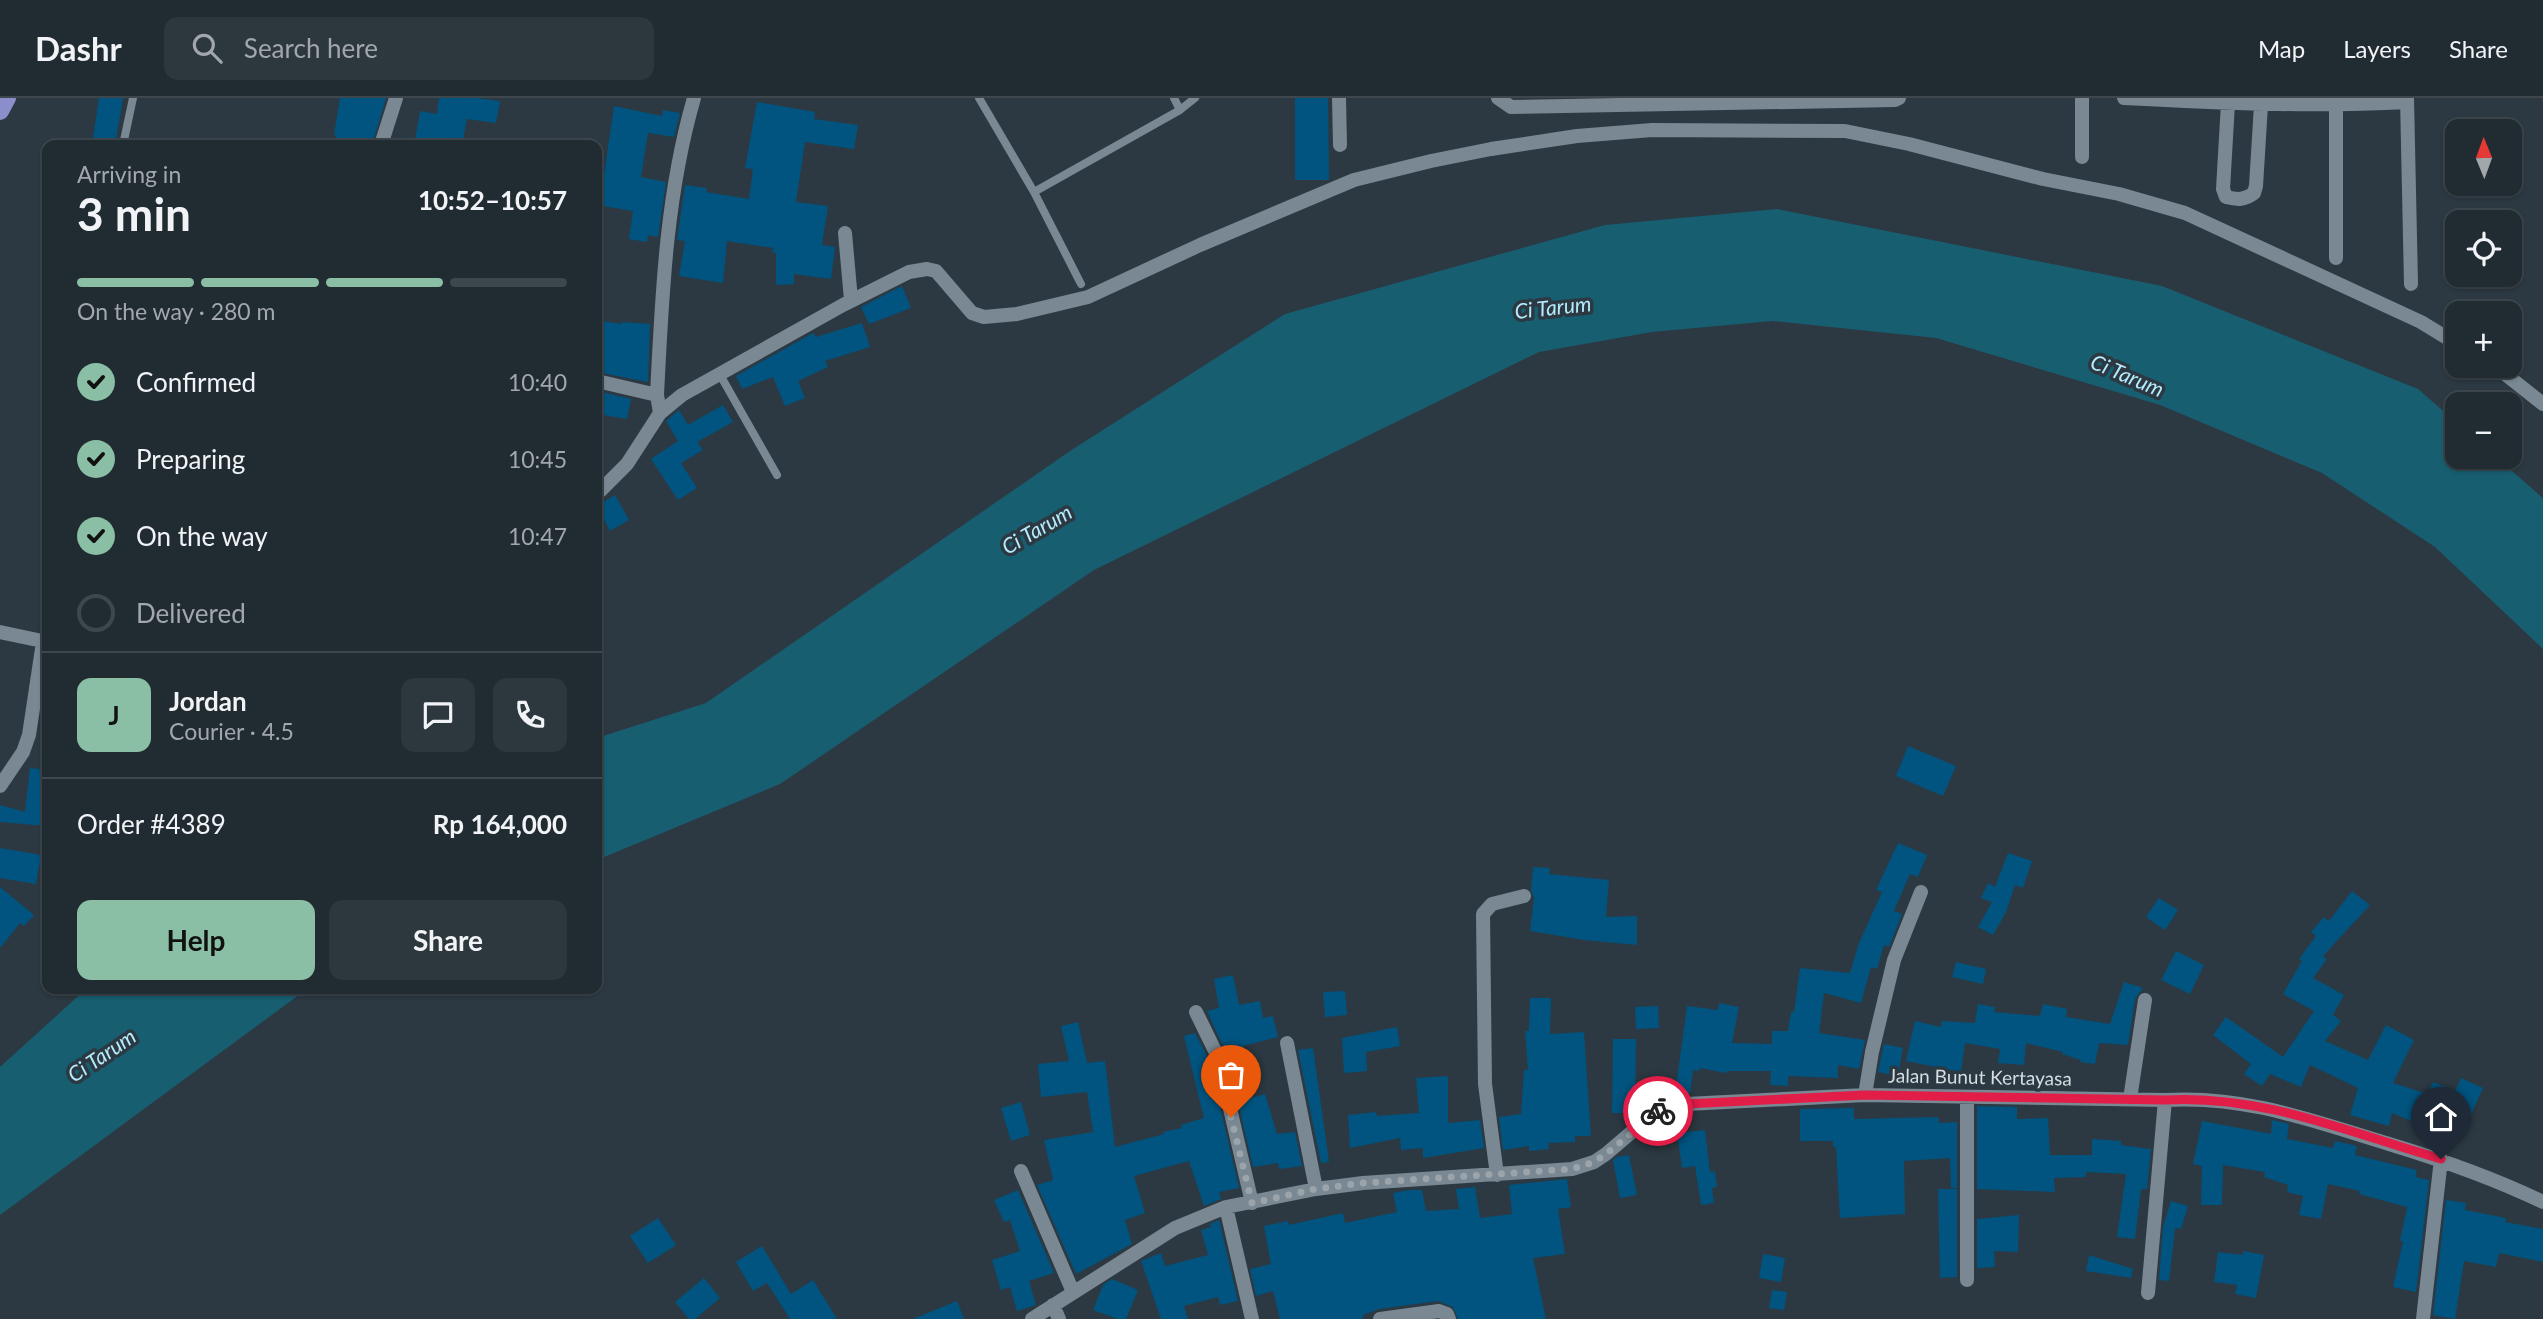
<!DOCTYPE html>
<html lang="en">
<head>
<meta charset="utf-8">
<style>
  body { margin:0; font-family:Lato,sans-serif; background:#2d373e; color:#f1f3f6; height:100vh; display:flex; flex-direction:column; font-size:26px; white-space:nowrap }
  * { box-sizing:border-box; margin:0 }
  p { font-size:23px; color:#a2a7ac }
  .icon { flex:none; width:38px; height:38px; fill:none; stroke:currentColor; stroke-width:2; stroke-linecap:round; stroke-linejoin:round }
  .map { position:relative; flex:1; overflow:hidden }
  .panel { position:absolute; left:42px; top:42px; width:560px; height:854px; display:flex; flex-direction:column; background:#212b32; border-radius:14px; box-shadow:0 2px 5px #0004,0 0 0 2px #3e474d }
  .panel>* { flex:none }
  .needle { width:46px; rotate:359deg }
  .buttons { position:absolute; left:2445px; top:21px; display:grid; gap:14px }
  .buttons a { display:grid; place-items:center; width:77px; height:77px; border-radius:14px; background:#212b32; box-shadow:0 2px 5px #0004,0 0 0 2px #3e474d; font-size:35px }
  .pin { position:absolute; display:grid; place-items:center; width:60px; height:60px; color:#fff; margin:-72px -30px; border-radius:50% 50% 50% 0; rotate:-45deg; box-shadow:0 0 7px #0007 }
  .pin .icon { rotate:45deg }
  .courier { position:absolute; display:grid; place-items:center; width:70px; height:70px; margin:-35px; border:5px solid #e11d48; border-radius:50%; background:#fff; color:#222; box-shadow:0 2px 9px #0007 }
  .overview em { font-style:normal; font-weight:700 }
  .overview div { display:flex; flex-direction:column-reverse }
  .overview { display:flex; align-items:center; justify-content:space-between; height:119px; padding:0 35px }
  h1 { font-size:46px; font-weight:700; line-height:52px }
  .bar { display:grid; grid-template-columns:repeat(4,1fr); gap:10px 7px; align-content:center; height:84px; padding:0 35px }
  .bar i { height:9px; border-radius:5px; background:#3e474d }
  .bar .selected { background:#8abfa5 }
  .bar p { grid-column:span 4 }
  .line { display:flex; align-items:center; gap:18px; padding:0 35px; border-top:2px solid #3e474d }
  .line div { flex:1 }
  .round { display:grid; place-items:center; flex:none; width:74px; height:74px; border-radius:14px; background:#2d373e }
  ol { padding:0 35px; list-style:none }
  li { display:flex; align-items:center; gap:21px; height:77px }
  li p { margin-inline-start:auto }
  li .icon { padding:7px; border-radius:50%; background:#8abfa5; color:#111; stroke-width:4 }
  li:last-child { color:#a2a7ac }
  li i { width:38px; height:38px; border:4px solid #3e474d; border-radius:50% }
  .button { display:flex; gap:14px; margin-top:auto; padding:14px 35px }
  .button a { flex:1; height:80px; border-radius:14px; background:#8abfa5; color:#111; font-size:28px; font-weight:700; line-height:80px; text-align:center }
  .button a+a { background:#2d373e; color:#f1f3f6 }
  header { display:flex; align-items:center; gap:42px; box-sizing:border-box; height:98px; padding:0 35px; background:#212b32; border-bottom:2px solid #3e474d }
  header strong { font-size:33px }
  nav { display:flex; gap:38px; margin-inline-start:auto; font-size:24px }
  .search { width:490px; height:63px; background:#2d373e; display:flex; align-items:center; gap:18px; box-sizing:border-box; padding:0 24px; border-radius:14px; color:#a2a7ac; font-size:26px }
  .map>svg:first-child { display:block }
</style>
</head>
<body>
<header>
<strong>Dashr</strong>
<div class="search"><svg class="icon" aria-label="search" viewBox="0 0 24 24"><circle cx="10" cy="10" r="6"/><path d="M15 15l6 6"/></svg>Search here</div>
<nav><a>Map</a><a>Layers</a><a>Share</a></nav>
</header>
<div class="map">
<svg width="2543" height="1221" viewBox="0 0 2543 1221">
  <rect width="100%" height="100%" fill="#2c3942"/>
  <path fill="#175e71" d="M1777,111L2162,188L2418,291L2457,325V359H2496L2543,400V551L2435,449L2322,375L2160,307L1936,240L1772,223L1652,234L1539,254L1094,472L780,686L597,762V640L706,605L1070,353L1285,216L1605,127Z
    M86,891H307L0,1117V969Z"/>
  <path fill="#01547f" d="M99,0H123L115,47H92Z
    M340,0H386L372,47H335L336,38L334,37Z
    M439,0H477L500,3L496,25L467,21L462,47H414L420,13L437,16Z
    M1295,0H1328L1329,82H1295Z
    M757,4L815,14L814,21L858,27L854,51L805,44L796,104L828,108L822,147L835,149L831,181L794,176V186L776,187V155L772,154L773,150L727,143L723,185L679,178L685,143L677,142L685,87L707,90L706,94L749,101L753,71L745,70Z
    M614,8L662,18L663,12L680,15L674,39L648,35L641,79L666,84L658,139L648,137L647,144L629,141L633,113L597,107V76L604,77Z
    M902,188L911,210L869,226L861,209Z
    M601,223L622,226V224L650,226L648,284L597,274V252Z
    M862,225L870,249L825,263L828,269L798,283L805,300L785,308L773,279L742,291L736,278L813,235L816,239Z
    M597,293L631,301L627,321L597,316Z
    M723,307L733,324L697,344L703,352L681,365L697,390L678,402L651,361L678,343L666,323L679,312L688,327Z
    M615,397L629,422L610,433L597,408Z
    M1908,648L1956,668L1943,698L1896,678Z
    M30,670L47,672V728L0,724V707L25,714Z
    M1898,745L1927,757L1918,779L1910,776L1894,813L1902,816L1889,849L1884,847L1877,871L1871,869L1861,905L1824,895L1819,935L1865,942L1859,971L1838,967V980L1788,978V988L1770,987L1771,973H1727L1726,975L1700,970L1699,973L1693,972L1690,996H1675L1687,908L1718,912L1719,905L1739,909L1732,945L1772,946V933H1788L1791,914H1794L1800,870L1850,875L1859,845L1882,794L1876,792Z
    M0,750L41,757L36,786L0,780Z
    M2008,755L2032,763L2023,790L2015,787L2006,814L1993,837L1978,829L1992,804L1981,800L1988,785L1995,789Z
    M1533,769L1550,770L1549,776L1609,782L1606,819L1637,818V847L1584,842L1530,833L1534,800L1531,792Z
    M0,789L34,817L24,828L20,825L0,850Z
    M2352,793L2370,807L2323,858L2327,861L2313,880L2344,897L2333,917L2341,923L2325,943L2368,962L2386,927L2414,942L2393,985L2428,996L2433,984L2455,993L2461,980L2483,990L2470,1019L2464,1016L2456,1046L2440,1041L2441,1035L2392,1015L2389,1028L2350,1017L2358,990L2310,967L2301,989L2270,976L2262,988L2244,976L2251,966L2213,937L2226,919L2283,959L2314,913L2283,896L2302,863L2299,861L2316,838L2311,834L2324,819L2329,823Z
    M2159,800L2178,812L2165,832L2146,819Z
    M2176,853L2204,867L2190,896L2161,882Z
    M1956,864L1986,871L1983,886L1952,879Z
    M1233,877L1239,907L1260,903L1263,920L1273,918L1278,939L1243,948L1245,955L1238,957L1247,1001L1265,996L1277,1036L1295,1034L1302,1068L1279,1071L1278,1065L1253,1069L1227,957L1207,913L1219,910L1214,881Z
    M2124,884L2143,890L2135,901L2128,947L2099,945L2095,966L2080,964L2081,962L2062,956L2063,954L2026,945L2024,967L1998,965L2000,951L1965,945L1961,974L1906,963L1915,923L1941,929L1942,923L1975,925L1978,906L1995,909L1994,914L2040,918L2043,906L2067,911L2066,919L2110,926Z
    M1345,893L1347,917L1325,919L1323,894Z
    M1530,900H1551L1550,936L1584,934L1591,1038H1575V1044L1548,1045L1549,1051L1529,1053V1048L1503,1052L1499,1019L1521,1016L1524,972H1528L1525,933H1529Z
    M1658,908L1659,930L1636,931L1635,909Z
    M1078,924L1087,965L1105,963L1115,1049L1164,1036L1163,1034L1182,1030L1181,1027L1204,1020L1184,938L1195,935L1209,962L1239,1090L1219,1094L1221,1101L1204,1108L1189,1063L1134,1078L1145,1115L1125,1122L1132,1146L1076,1176L1037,1087L1053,1082L1044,1042L1093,1034L1087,994L1041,999L1038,966L1069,963L1061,928Z
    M1397,929L1400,948L1366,954L1367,973L1344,975L1342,940Z
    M1613,941H1636L1635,1015H1612Z
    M1884,946L1903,950L1898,978L1878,974Z
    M1313,950L1329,1064L1321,1065L1298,952Z
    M1448,978V1025L1480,1022L1484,1050L1423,1060V1050L1401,1052L1400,1040L1350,1050L1348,1017L1376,1014L1377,1018L1419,1015L1416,980Z
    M1021,1004L1030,1037L1011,1043L1001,1010Z
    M1977,1008L2017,1009V1021L2048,1020L2050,1057H2092V1041L2121,1043V1047L2151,1051L2147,1091H2141L2135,1141L2117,1139L2126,1076L2086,1074V1079L2054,1080L2055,1094L1977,1091Z
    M1854,1010V1021L1938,1019L1939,1025L1957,1024V1090H1951L1950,1060L1904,1063L1905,1116L1840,1120L1836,1049H1833V1043H1800V1011Z
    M2272,1022L2289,1026L2287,1041L2333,1050L2335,1043L2357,1048L2355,1057L2417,1072L2415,1079L2429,1082L2416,1194L2393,1189L2403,1143H2400L2407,1109L2359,1096L2360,1093L2328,1086L2321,1121L2299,1117L2303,1098L2287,1094L2288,1087L2264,1079L2265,1074L2223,1067L2222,1107H2201L2202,1068L2193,1066L2202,1023L2271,1036Z
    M1705,1032L1710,1074L1715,1073L1717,1089L1712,1090L1714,1105L1701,1107L1695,1068L1682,1070L1677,1035Z
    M1629,1057L1637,1097L1620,1100L1613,1062L1617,1059Z
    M1567,1081L1571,1109L1558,1111L1565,1156L1533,1160L1546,1221H1458L1453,1209L1438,1203L1379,1211L1363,1217V1221H1280L1273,1193L1256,1198L1250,1171L1271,1166L1264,1128L1288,1123L1289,1127L1343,1115L1345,1125L1397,1114L1393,1095L1409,1092H1422L1426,1113L1459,1111L1456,1091L1475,1089L1480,1120L1512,1116L1509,1087Z
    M1938,1091H1957V1179L1940,1180Z
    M1018,1092L1054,1175L1029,1183L1036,1207L1017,1213L1010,1189L1001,1192L992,1162L1020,1153L1010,1122L1004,1124L994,1102Z
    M2446,1102L2466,1105L2465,1112L2506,1120L2505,1124L2543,1131V1164L2499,1155L2496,1169L2464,1163L2455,1221L2433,1217Z
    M2171,1103L2188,1108L2181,1131L2175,1130L2169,1183L2159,1182L2163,1129Z
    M2019,1117L2018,1154L1994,1153L1995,1169L1977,1170V1121Z
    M658,1120L676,1147L648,1165L630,1138Z
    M1219,1122L1238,1203L1220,1207L1218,1199L1184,1208L1188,1221H1161L1141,1163L1161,1155L1165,1168L1208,1157L1201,1132L1211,1129L1210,1126Z
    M762,1148L791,1196L813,1182L837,1221H790L767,1185L753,1193L736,1164Z
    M2243,1153L2264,1157L2256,1200L2235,1196L2237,1187L2214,1184L2218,1154L2243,1157Z
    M1763,1156L1785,1160L1781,1184L1759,1180Z
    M2089,1157L2133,1171L2131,1180L2086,1173Z
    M704,1180L720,1200L695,1221H689L675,1204Z
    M1112,1181L1138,1192L1126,1221H1118L1093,1212L1103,1187Z
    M1772,1192L1787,1194L1784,1212L1769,1210Z
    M957,1203L964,1221H915V1220Z"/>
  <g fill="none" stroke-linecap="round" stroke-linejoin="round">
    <path stroke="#798893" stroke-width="8" d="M979,0L1034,94L1081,186
      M1174,0L1180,12
      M123,47L133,0
      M1034,94L1180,12L1195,0
      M719,275L777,377"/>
    <path stroke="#798893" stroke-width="14" d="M1339,0L1340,47
      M1498,0L1511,9L1895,2L1899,0
      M2082,0V59
      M2124,0C2219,5 2312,9 2407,4
      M2407,0L2411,186
      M2228,5L2223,91L2226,99C2238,102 2245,102 2254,95L2256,88L2261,7
      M2336,7V160
      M381,47L396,0
      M845,135L851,202
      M2495,268L2543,306
      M597,283L657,297
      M660,315L657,297C662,197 666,97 694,0
      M597,396L627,366L660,315L682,297L843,207L909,174L927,171L936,173L972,215L984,219L1017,216L1088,199L1200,147L1354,82L1431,63L1491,51L1577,38L1652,32L1845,33L1909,46L2043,81L2119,96L2185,115L2421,224L2457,246
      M0,534L47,544
      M0,688L23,654L29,637L43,544
      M1196,914L1218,959L1252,1105
      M1287,945L1316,1091
      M1865,997L1872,954L1894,862L1921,794
      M2130,1001L2145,902
      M1021,1073L1073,1194
      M1497,1077L1485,986L1483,816L1492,806L1524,798
      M1226,1109L1252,1221
      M1967,1182V1000
      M2148,1195L2165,1002
      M1053,1207L1059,1221
      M1032,1221L1175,1130L1226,1109L1316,1091L1363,1085L1572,1071L1594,1064L1606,1056L1654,1015L1686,1006L1865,997L2165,1002C2246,997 2313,1023 2389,1046C2442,1062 2493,1080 2543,1104
      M1380,1221L1439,1213L1447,1216L1449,1221
      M2423,1221L2441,1061"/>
    <path stroke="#8b8ecb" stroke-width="18" d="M0,13L7,0"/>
  </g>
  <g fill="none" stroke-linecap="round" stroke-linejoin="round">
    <path stroke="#9aa4aa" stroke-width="7" stroke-dasharray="0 12.6" d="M1231,1019L1252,1105L1316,1091L1363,1085L1572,1071L1594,1064L1606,1056L1658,1013"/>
    <path stroke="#e11d48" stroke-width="9" d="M1658,1013L1686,1006L1865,997L2165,1002C2262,996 2350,1035 2441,1061"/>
  </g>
  <g text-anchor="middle" stroke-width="7" stroke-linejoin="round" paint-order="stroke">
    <g font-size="19" fill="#d5dde2" stroke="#2c3942">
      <text transform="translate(1980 979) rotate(1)" y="7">Jalan Bunut Kertayasa</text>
    </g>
    <g font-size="21" font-style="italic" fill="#b4ebfd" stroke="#2c3942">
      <text transform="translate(1553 210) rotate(-6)" y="7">Ci Tarum</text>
      <text transform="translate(2127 278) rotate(23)" y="7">Ci Tarum</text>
      <text transform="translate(1037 432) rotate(-30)" y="7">Ci Tarum</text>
      <text transform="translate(102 958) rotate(-34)" y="7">Ci Tarum</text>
    </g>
  </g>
</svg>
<div class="buttons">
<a><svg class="needle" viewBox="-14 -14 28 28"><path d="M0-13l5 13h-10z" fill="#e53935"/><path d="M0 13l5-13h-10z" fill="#a2a7ac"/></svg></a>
<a><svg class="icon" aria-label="locate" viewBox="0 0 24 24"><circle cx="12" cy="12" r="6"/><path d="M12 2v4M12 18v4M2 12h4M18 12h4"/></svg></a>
<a>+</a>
<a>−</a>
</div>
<div class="pin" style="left:1231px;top:1019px;background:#ea580c"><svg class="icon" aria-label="bag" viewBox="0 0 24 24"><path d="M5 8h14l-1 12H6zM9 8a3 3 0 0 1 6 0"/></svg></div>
<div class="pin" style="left:2441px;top:1061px;background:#1f2937"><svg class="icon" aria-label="home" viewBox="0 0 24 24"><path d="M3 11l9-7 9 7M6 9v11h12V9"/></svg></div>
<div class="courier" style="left:1658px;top:1013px"><svg class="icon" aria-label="bike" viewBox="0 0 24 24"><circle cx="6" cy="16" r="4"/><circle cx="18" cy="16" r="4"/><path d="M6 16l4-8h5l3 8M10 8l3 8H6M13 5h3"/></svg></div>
<section class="panel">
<div class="overview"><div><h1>3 min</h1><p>Arriving in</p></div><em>10:52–10:57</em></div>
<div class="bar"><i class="selected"></i><i class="selected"></i><i class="selected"></i><i></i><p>On the way · 280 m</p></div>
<ol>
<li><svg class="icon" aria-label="check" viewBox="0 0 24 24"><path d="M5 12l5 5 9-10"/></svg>Confirmed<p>10:40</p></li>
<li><svg class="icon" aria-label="check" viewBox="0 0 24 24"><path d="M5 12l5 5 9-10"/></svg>Preparing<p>10:45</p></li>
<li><svg class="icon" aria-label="check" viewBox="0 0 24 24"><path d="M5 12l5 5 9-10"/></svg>On the way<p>10:47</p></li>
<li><i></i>Delivered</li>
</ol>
<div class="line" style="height:126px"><b class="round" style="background:#8abfa5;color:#111">J</b><div><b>Jordan</b><p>Courier · 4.5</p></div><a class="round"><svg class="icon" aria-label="chat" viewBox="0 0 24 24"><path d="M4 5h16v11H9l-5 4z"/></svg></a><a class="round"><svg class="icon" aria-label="phone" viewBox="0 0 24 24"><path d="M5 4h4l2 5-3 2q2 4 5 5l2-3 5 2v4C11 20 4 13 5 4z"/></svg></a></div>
<div class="line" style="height:91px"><div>Order #4389</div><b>Rp 164,000</b></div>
<div class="button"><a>Help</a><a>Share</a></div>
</section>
</div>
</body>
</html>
